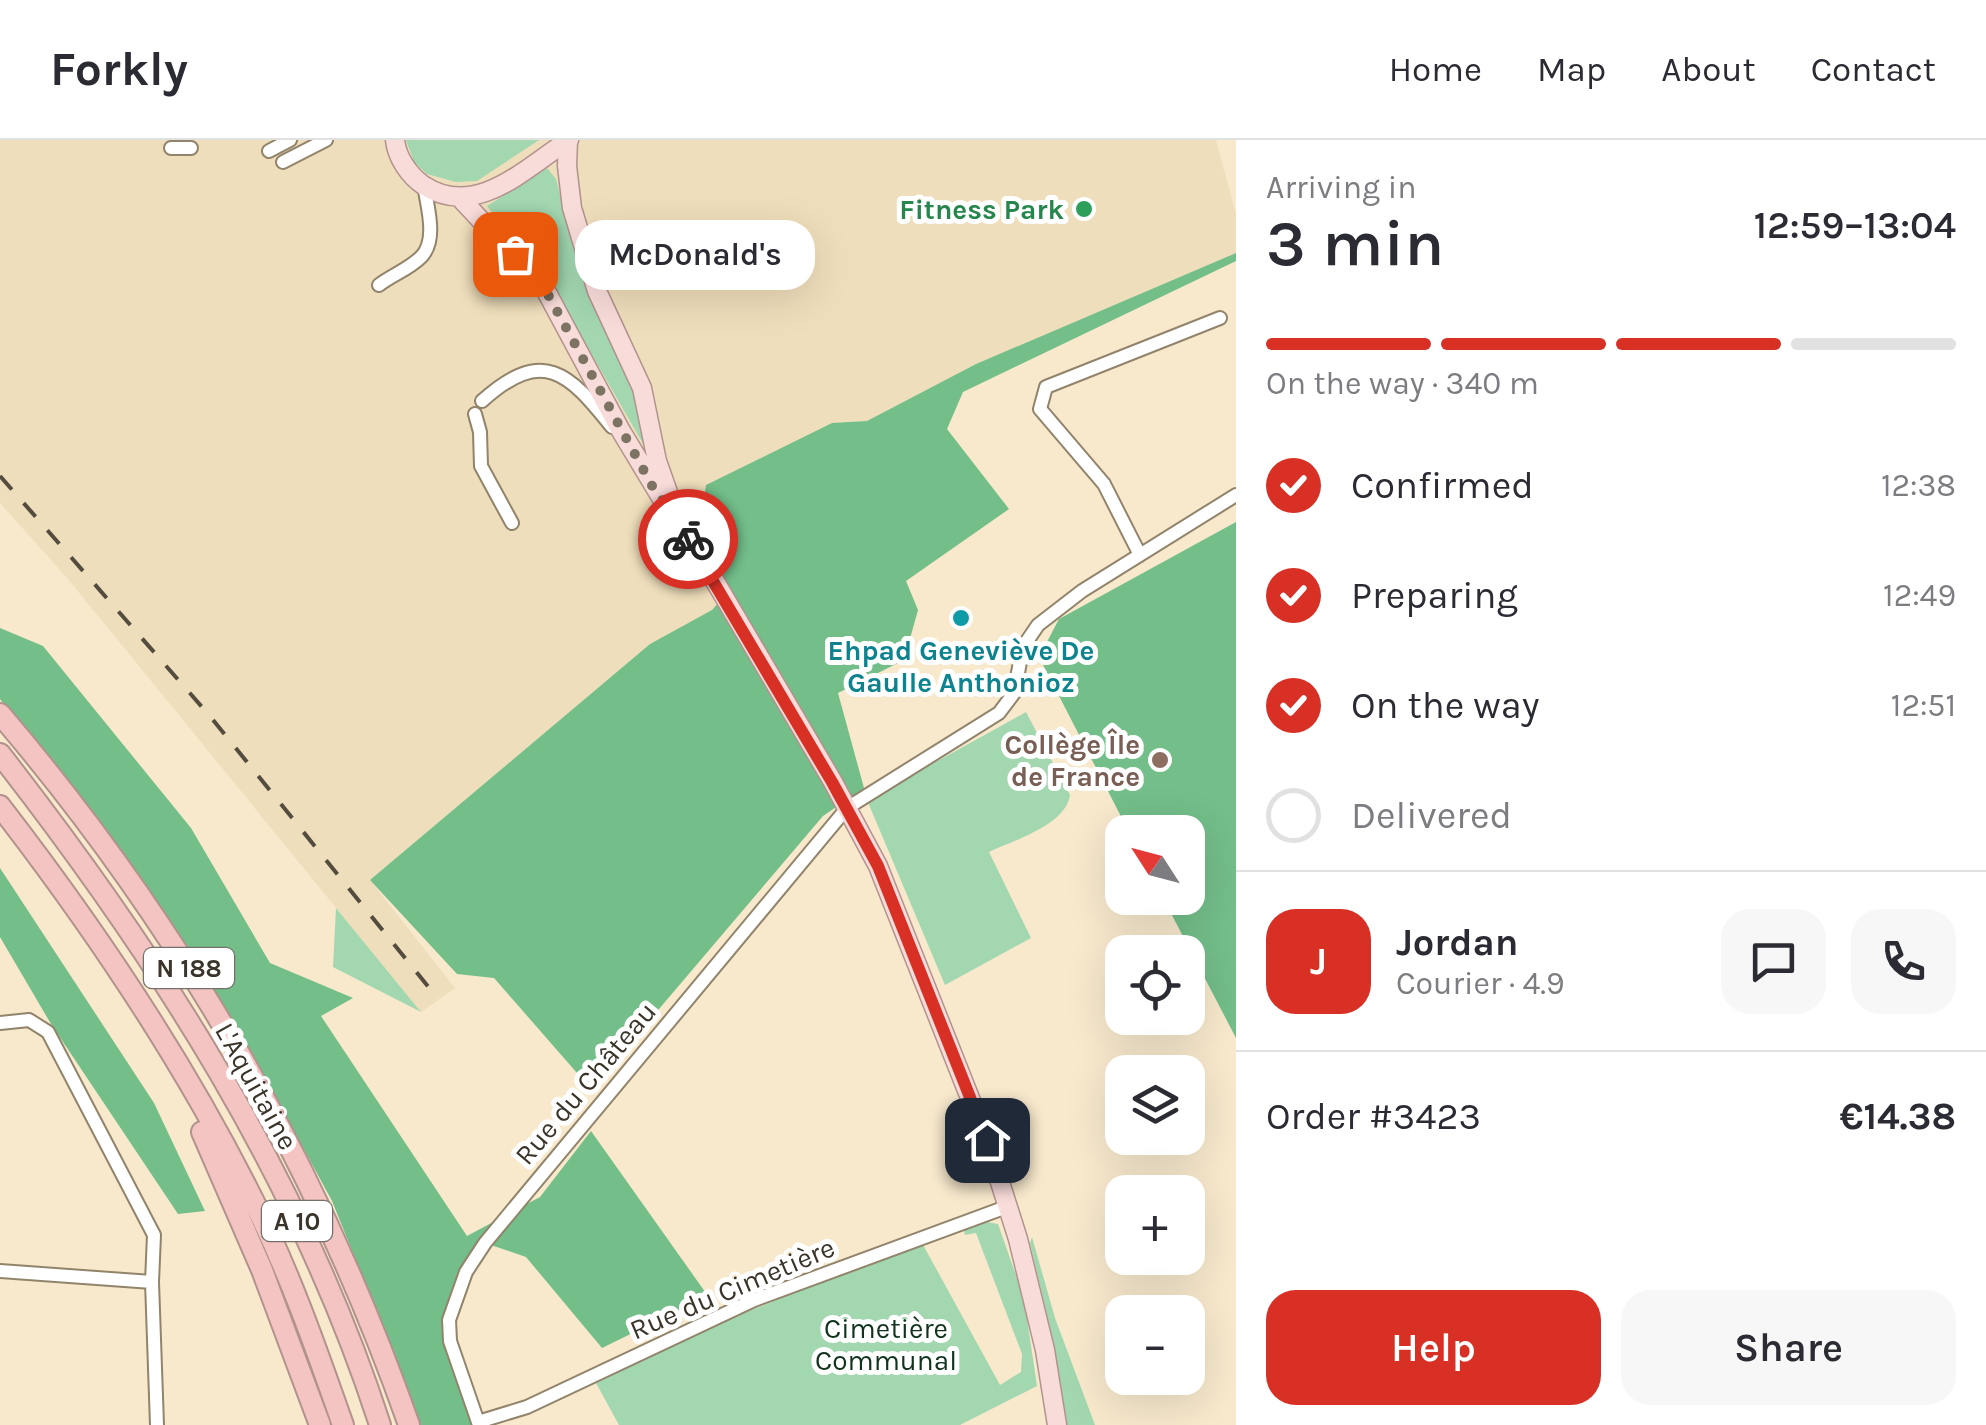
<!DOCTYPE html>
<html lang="en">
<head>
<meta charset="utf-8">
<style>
  body { margin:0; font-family:Karla,sans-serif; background:#f7f7f7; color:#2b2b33; height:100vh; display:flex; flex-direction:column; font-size:38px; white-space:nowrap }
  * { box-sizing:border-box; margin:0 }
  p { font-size:32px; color:#7c7c81 }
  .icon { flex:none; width:55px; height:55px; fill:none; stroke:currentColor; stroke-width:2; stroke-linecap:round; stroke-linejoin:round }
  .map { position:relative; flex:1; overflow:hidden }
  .details { display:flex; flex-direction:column; background:#fff; width:750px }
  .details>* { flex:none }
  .needle { width:65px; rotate:306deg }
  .buttons { position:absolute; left:1105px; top:675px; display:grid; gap:20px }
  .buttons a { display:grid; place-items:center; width:100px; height:100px; border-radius:20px; background:#fff; box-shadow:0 10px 40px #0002; font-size:50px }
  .pin { position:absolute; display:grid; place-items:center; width:85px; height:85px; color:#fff; margin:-42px; border-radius:20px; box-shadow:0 5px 15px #0006 }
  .courier { position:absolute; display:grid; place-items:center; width:100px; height:100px; margin:-50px; border:8px solid #d93025; border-radius:50%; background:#fff; color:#222; box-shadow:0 2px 12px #0007 }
  .bubble { position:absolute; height:70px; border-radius:30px; background:#fff; box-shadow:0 10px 40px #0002; font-size:32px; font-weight:600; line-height:70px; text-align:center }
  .summary em { font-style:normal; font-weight:600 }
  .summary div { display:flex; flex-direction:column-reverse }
  .summary { display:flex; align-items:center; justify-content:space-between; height:170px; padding:0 30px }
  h1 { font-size:65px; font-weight:600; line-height:75px }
  .bar { display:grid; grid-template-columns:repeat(4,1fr); gap:15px 10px; align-content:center; height:120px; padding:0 30px }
  .bar i { height:12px; border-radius:8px; background:#e1e1e2 }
  .bar .active { background:#d93025 }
  .bar p { grid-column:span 4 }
  .line { display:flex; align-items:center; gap:25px; padding:0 30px; border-top:2px solid #e1e1e2 }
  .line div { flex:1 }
  .round { display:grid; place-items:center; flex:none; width:105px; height:105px; border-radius:30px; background:#f7f7f7 }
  ol { padding:0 30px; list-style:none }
  li { display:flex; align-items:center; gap:30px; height:110px }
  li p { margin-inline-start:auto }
  li .icon { padding:10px; border-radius:50%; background:#d93025; color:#fff; stroke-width:4 }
  li:last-child { color:#7c7c81 }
  li i { width:55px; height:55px; border:5px solid #e1e1e2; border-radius:50% }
  .action { display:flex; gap:20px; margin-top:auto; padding:20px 30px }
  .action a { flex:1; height:115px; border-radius:30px; background:#d93025; color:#fff; font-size:40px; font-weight:600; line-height:115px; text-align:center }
  .action a+a { background:#f7f7f7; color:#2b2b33 }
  header { display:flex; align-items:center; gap:60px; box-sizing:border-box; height:140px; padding:0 50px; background:#fff; border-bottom:2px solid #e1e1e2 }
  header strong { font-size:48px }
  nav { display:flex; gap:55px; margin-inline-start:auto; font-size:35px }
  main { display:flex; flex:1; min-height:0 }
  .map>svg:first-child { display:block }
</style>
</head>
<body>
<header>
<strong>Forkly</strong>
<nav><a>Home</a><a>Map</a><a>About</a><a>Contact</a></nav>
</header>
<main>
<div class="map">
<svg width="1236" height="1285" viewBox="0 0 1236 1285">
  <rect width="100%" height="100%" fill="#f8e9cd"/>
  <path fill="#efdebb" d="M0,0H1216L1236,74V113L976,224L867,281L832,283L706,345L727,453L712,470L650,504L370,740L455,848L421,872L68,439L0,363Z"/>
  <path fill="#a2d7b0" d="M406,0H539L477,41L456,42L427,34L414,22Z
    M547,28L556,39L576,118L631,234L650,316L539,122L512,97L487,66Z
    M1026,572L1070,655C1066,685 1014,700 989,712L1031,798L945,845L867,660Z
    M336,768L421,872L333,827Z
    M981,1081L998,1084L1024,1158L1037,1246L960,1285H619L596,1243L731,1178L922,1103L1000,1245L1021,1232L1022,1214L976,1093L965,1095L963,1087Z
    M1032,1097L1055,1178L1095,1285H1065L1049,1184L1030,1103Z"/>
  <path fill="#73be89" d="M1236,113V121L963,252L947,289L1009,369L906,441L918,470L904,520L838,553L864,648L823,676L591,949L494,838L457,834L370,740L650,504L712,470L727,453L698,396L706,345L832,283L867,281L976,224Z
    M1236,382V898L1163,758H1188V692H1129L1039,517L1059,479Z
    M0,488L43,506L191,688L270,823L353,858L321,876L467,1096L540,1057L591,991L708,1156L602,1208L526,1117L485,1103L449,1180L478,1285H418L402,1235L332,1061L249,908L171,784L0,559Z
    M0,728L154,963L205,1071L178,1074L51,884L0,797Z"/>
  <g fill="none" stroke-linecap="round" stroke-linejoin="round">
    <g stroke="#91846b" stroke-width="16">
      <path id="minor" d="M171,8H191
        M269,11L290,0
        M283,22L326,0
        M379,145C392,135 409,129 421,117C438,100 427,66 424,45
        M482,261C543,206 569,233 612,287
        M475,274L480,292L481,326L512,383
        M1140,415L1104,344L1040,269L1046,247L1220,178
        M0,883L29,880L48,892L154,1095L152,1142L157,1285
        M0,1131L152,1142
        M478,1282L527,1267L754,1160L1009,1066
        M479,1285L450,1201L449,1180L466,1132L485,1103L847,668L999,573L1014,553L1023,507L1038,485L1082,451L1236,355"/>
    </g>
    <g stroke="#b2928d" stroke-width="21">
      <path id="major" d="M395,0C397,18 409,35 423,45C476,80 525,28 569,0
        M568,0L567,26L572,68L597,151L642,248L657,321L676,375L833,642L878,726L987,1001L1018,1099L1045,1210L1057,1285
        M461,59L545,149L621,291L662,359"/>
    </g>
    <g stroke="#b2928d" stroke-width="24">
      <path id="highway" d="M0,574C180,785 317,1024 409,1285
        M0,614C159,818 300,1037 380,1285
        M0,666C95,789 182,918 252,1058C289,1131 316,1208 343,1285
        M202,992L262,1130L320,1285"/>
    </g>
    <use href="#minor" stroke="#fff" stroke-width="12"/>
    <use href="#major" stroke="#f8dcda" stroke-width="18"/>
    <use href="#highway" stroke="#f3c4c2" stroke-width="20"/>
    <path stroke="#534c3f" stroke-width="4" stroke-dasharray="18 18" stroke-linecap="butt" d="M0,336L209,575L439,860"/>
  </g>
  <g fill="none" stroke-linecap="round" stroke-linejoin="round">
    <path stroke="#7c7363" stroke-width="10" stroke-dasharray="0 18" d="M515,114L545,149L656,353L676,375L688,399"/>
    <path stroke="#d93025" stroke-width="12" d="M688,399L832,642L878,726L987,1000"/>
  </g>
  <circle fill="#2e9e5b" stroke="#fff" stroke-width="4" cx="1084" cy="69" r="10"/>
  <circle fill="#0f9aa8" stroke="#fff" stroke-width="4" cx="961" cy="478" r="10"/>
  <circle fill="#8d6e63" stroke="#fff" stroke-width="4" cx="1160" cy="620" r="10"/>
  <g text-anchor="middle" stroke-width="10" stroke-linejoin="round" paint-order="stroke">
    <g fill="#fff" stroke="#75716a" stroke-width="2.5">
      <rect x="144" y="808" width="90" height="40" rx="8"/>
      <rect x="262" y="1061" width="70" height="40" rx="8"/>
    </g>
    <g font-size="25" font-weight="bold" fill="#3a342a">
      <text x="189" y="837">N 188</text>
      <text x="297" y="1090">A 10</text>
    </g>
    <g font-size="28" font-weight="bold" fill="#27864d" stroke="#fff" text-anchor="end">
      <text x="1064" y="79">Fitness Park</text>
    </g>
    <g font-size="28" font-weight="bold" fill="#0d838f" stroke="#fff">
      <text x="961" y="520">Ehpad Geneviève De<tspan x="961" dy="32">Gaulle Anthonioz</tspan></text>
    </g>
    <g font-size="28" font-weight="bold" fill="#785e54" stroke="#fff" text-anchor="end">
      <text x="1140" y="614">Collège Île<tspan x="1140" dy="32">de France</tspan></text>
    </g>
    <g font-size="28" fill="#3a342a" stroke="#fff">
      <text transform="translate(585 943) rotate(-50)" y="10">Rue du Château</text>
      <text transform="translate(257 946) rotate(61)" y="10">L'Aquitaine</text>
      <text transform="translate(732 1148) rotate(-23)" y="10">Rue du Cimetière</text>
    </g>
    <g font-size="28" fill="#12331d" stroke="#fff">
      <text x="886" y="1198">Cimetière<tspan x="886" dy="32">Communal</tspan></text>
    </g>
  </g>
</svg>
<div class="buttons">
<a><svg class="needle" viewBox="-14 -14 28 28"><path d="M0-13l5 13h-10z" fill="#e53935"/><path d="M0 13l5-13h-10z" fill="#7c7c81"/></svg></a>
<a><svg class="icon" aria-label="locate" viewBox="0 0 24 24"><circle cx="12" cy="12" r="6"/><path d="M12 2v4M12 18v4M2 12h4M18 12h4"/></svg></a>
<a><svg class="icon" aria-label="layers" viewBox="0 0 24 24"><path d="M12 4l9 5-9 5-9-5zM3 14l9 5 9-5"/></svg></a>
<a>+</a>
<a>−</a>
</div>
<div class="pin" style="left:515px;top:114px;background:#ea580c"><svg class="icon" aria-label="bag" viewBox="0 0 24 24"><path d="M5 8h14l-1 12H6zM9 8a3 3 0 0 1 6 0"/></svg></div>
<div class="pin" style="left:987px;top:1000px;background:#1f2937"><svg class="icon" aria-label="home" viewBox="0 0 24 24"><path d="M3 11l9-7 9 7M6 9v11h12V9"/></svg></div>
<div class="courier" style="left:688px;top:399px"><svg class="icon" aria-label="bike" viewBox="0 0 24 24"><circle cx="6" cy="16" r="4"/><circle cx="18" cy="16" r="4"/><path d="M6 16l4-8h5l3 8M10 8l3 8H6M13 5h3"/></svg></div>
<div class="bubble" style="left:575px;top:80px;width:240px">McDonald's</div>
</div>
<section class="details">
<div class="summary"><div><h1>3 min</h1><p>Arriving in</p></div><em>12:59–13:04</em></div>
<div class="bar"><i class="active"></i><i class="active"></i><i class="active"></i><i></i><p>On the way · 340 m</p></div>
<ol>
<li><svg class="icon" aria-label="check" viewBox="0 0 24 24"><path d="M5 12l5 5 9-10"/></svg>Confirmed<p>12:38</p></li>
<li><svg class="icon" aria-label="check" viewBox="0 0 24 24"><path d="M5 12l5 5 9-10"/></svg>Preparing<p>12:49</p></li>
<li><svg class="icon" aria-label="check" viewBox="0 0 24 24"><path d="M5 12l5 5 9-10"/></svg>On the way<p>12:51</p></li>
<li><i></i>Delivered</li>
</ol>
<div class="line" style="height:180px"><b class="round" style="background:#d93025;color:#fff">J</b><div><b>Jordan</b><p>Courier · 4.9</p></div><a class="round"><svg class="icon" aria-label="chat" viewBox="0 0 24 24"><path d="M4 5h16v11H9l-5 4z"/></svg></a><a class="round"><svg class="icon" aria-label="phone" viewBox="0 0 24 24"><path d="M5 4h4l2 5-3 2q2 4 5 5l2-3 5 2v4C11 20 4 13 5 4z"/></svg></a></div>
<div class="line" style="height:130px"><div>Order #3423</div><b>€14.38</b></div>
<div class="action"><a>Help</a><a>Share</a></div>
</section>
</main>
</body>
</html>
